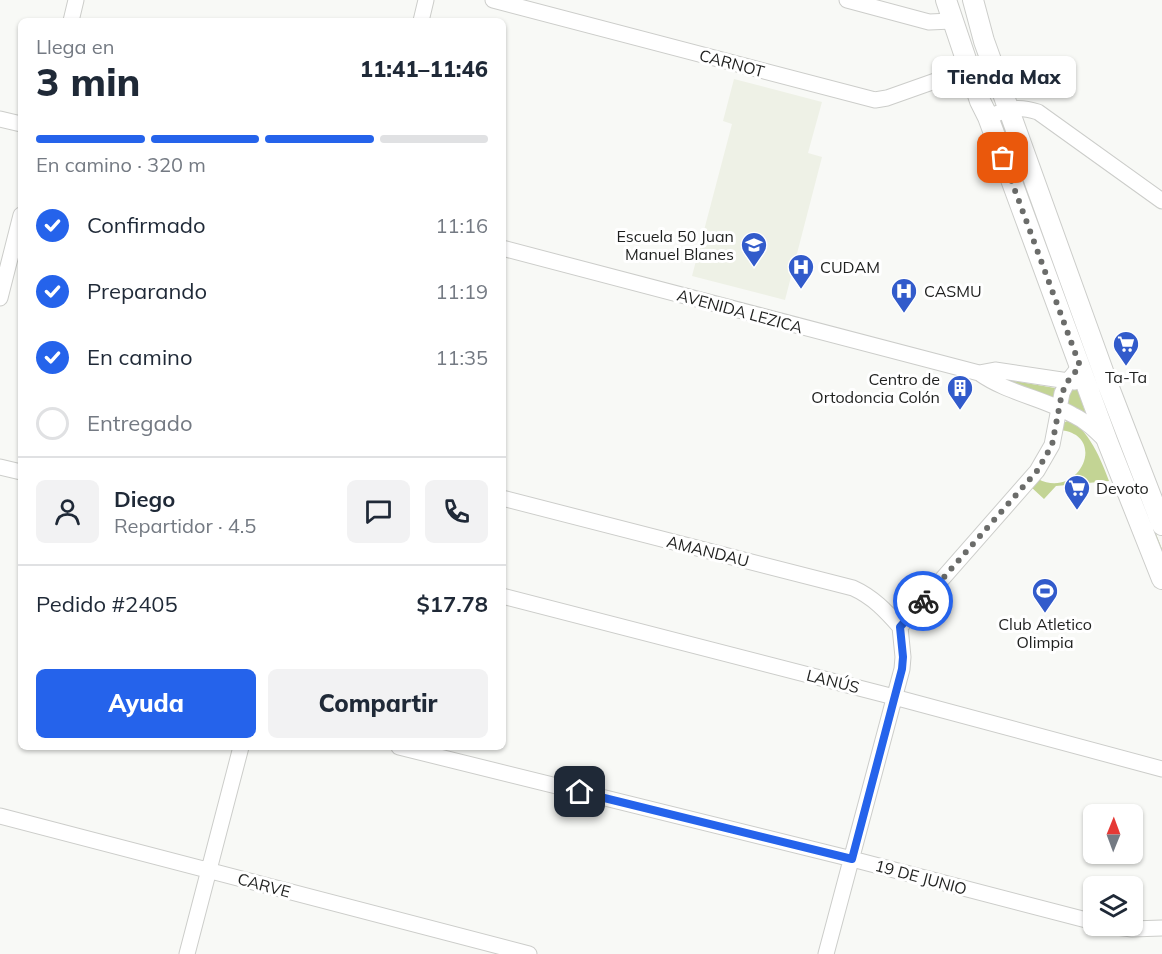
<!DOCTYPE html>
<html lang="es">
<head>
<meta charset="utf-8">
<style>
  body { margin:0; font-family:Mulish,sans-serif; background:#f2f2f3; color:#1f2937; height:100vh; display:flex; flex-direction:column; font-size:22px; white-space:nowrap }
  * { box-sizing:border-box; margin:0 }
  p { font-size:20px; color:#747a83 }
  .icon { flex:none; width:33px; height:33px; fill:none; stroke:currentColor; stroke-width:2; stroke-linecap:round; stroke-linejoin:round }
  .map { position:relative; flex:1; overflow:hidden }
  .side { position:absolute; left:18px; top:18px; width:488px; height:732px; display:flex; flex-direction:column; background:#fff; border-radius:9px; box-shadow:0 2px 4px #0004 }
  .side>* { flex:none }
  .needle { width:39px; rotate:1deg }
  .tools { position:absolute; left:1083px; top:804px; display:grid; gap:12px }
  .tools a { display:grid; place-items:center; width:60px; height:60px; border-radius:9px; background:#fff; box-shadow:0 2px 4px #0004; font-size:30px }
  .pin { position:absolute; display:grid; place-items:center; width:51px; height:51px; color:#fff; margin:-26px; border-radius:12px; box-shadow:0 3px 9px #0006 }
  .courier { position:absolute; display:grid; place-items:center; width:60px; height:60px; margin:-30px; border:4px solid #2563eb; border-radius:50%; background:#fff; color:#222; box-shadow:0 2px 8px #0007 }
  .bubble { position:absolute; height:42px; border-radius:9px; background:#fff; box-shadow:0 2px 4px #0004; font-size:20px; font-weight:800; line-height:42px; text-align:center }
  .head em { font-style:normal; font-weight:800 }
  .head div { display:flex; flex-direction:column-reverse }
  .head { display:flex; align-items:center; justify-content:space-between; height:102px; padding:0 18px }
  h1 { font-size:39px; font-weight:800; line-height:45px }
  .bar { display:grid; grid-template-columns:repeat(4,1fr); gap:9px 6px; align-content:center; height:72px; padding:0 18px }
  .bar i { height:8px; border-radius:4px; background:#e0e1e3 }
  .bar .current { background:#2563eb }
  .bar p { grid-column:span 4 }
  .line { display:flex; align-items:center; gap:15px; padding:0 18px; border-top:2px solid #e0e1e3 }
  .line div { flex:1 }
  .round { display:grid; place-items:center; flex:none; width:63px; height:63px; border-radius:9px; background:#f2f2f3 }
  ol { padding:0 18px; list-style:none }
  li { display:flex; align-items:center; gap:18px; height:66px }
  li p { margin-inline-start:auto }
  li .icon { padding:6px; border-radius:50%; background:#2563eb; color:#fff; stroke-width:4 }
  li:last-child { color:#747a83 }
  li i { width:33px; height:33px; border:3px solid #e0e1e3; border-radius:50% }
  .cta { display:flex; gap:12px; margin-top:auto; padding:12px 18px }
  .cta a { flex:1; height:69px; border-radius:9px; background:#2563eb; color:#fff; font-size:24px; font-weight:800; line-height:69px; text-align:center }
  .cta a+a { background:#f2f2f3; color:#1f2937 }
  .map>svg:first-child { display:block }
</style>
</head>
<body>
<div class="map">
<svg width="1162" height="954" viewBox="0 0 1162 954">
  <rect width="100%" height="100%" fill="#f8f9f6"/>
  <path fill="#eef1e6" d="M734,79L822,102L808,153L822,157L785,300L692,276L732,124L723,121Z"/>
  <path fill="#c3d494" d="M1014,137L1088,355L1085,353L1008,139Z
    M1008,380L1055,388L1053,398L1008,382Z
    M1076,388L1078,391L1087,417L1068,403L1066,400L1069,389Z
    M1103,406H1105L1162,549V555Z
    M1067,421C1087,424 1103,464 1109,481L1056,486L1044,499L1031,487L1038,479C1079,500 1109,435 1060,430L1062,424Z"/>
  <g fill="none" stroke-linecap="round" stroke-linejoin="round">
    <g stroke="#cccdca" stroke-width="17">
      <path id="minor" d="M493,0L875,100L887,98L969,69
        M847,0L929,22L952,21
        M71,21L76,0
        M421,21L426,0
        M988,117C1009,109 1016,105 1038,112L1162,201
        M0,119L21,124
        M502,248L979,373C1007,393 1043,398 1073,415C1086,421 1096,431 1106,441
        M0,298L21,215
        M979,373L995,370L1075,382
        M0,467L21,472
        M502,498L853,588C873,597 886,611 900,627
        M502,596L894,697L1162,769
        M399,747L852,859L1094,922
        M0,816L529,954
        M1108,926L1132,929L1162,928
        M187,954L241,747
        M826,954L902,669L903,657L900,627L1037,471L1052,445L1062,393L1068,381L1080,366"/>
    </g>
    <g stroke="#cccdca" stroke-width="22">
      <path id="major" d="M946,0L980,101L988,117L1108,443L1162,579
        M973,0L984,41L1108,385L1162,525"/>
    </g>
    <use href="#minor" stroke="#fff" stroke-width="15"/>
    <use href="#major" stroke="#fff" stroke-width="20"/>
  </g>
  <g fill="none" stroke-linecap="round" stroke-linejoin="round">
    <path stroke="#6b6c6a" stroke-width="6" stroke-dasharray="0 10.8" d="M923,601L1037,471L1052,445L1062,393L1068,381L1080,366L1003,158"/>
    <path stroke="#2563eb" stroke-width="8" d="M580,792L852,859L902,669L903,657L900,627L923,601"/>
  </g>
  <defs>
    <g id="school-pin" transform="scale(1.35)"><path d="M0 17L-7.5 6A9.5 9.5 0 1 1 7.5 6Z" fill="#325bcb" stroke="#fff"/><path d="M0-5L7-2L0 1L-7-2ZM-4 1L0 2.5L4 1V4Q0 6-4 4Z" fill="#fff"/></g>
    <g id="hospital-pin" transform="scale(1.35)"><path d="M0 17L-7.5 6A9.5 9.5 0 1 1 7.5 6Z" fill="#325bcb" stroke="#fff"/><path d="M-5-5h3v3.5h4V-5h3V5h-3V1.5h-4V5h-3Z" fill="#fff"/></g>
    <g id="supermarket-pin" transform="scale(1.35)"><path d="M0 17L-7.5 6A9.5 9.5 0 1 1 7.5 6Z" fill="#325bcb" stroke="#fff"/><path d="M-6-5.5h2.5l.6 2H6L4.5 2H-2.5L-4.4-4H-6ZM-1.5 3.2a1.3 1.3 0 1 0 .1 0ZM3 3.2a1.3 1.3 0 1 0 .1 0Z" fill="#fff"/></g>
    <g id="building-pin" transform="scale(1.35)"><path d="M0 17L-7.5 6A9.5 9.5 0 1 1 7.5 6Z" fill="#325bcb" stroke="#fff"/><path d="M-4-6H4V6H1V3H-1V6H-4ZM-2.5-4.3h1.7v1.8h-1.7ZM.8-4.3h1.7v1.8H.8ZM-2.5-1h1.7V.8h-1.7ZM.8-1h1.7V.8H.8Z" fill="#fff"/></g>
    <g id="stadium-pin" transform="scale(1.35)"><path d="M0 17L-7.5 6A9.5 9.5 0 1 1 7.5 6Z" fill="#325bcb" stroke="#fff"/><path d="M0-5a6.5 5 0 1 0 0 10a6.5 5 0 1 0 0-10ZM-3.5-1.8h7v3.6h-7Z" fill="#fff"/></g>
  </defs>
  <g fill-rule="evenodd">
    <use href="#school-pin" x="754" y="245"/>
    <use href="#hospital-pin" x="801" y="267"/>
    <use href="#hospital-pin" x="904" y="291"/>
    <use href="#supermarket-pin" x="1126" y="344"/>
    <use href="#building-pin" x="960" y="388"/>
    <use href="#supermarket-pin" x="1077" y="488"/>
    <use href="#stadium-pin" x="1045" y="591"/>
  </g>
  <g text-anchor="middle" stroke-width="6" stroke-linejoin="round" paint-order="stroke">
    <g font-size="16" fill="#1f201f" stroke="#fff">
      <text transform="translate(732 63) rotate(15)" y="6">CARNOT</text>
      <text transform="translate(740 311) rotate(15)" y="6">AVENIDA LEZICA</text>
      <text transform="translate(708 551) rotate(14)" y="6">AMANDAU</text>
      <text transform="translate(833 681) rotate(14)" y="6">LANÚS</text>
      <text transform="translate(921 877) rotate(15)" y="6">19 DE JUNIO</text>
      <text transform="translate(264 885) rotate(15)" y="6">CARVE</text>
    </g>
    <g font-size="16" fill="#1f201f" stroke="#fff" text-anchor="start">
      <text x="734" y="242" text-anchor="end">Escuela 50 Juan<tspan x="734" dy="18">Manuel Blanes</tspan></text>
      <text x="820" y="273">CUDAM</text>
      <text x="924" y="297">CASMU</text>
      <text x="1126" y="383" text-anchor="middle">Ta-Ta</text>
      <text x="940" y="385" text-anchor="end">Centro de<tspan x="940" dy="18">Ortodoncia Colón</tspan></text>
      <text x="1096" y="494">Devoto</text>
      <text x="1045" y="630" text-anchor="middle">Club Atletico<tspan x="1045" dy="18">Olimpia</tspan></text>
    </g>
  </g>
</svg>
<div class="tools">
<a><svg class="needle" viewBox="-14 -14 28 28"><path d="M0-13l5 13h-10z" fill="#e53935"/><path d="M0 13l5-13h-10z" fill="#747a83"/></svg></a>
<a><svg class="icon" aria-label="layers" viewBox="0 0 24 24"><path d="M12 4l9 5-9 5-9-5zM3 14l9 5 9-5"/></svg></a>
</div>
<div class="pin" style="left:1003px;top:158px;background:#ea580c"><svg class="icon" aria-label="bag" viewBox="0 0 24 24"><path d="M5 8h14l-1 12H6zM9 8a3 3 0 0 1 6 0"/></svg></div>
<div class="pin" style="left:580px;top:792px;background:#1f2937"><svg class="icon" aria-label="home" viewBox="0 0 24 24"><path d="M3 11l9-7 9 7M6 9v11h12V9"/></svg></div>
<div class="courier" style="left:923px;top:601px"><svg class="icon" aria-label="bike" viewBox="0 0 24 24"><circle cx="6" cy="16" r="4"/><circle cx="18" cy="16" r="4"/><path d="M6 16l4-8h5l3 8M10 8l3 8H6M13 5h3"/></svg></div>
<div class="bubble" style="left:932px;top:56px;width:144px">Tienda Max</div>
<section class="side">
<div class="head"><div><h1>3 min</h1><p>Llega en</p></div><em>11:41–11:46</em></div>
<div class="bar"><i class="current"></i><i class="current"></i><i class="current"></i><i></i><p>En camino · 320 m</p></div>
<ol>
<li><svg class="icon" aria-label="check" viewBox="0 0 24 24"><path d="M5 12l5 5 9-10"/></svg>Confirmado<p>11:16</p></li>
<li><svg class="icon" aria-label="check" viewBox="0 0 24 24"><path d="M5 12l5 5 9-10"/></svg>Preparando<p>11:19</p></li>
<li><svg class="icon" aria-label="check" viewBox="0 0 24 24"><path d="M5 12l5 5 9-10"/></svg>En camino<p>11:35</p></li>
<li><i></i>Entregado</li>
</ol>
<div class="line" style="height:108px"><a class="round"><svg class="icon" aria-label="person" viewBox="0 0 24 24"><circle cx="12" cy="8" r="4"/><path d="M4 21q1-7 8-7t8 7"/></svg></a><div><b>Diego</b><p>Repartidor · 4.5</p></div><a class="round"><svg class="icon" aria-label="chat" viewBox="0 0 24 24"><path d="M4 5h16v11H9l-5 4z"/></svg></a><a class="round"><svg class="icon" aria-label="phone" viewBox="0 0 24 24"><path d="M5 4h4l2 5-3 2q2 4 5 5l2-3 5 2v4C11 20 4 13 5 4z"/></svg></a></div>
<div class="line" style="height:78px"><div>Pedido #2405</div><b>$17.78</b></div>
<div class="cta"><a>Ayuda</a><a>Compartir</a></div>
</section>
</div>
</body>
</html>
